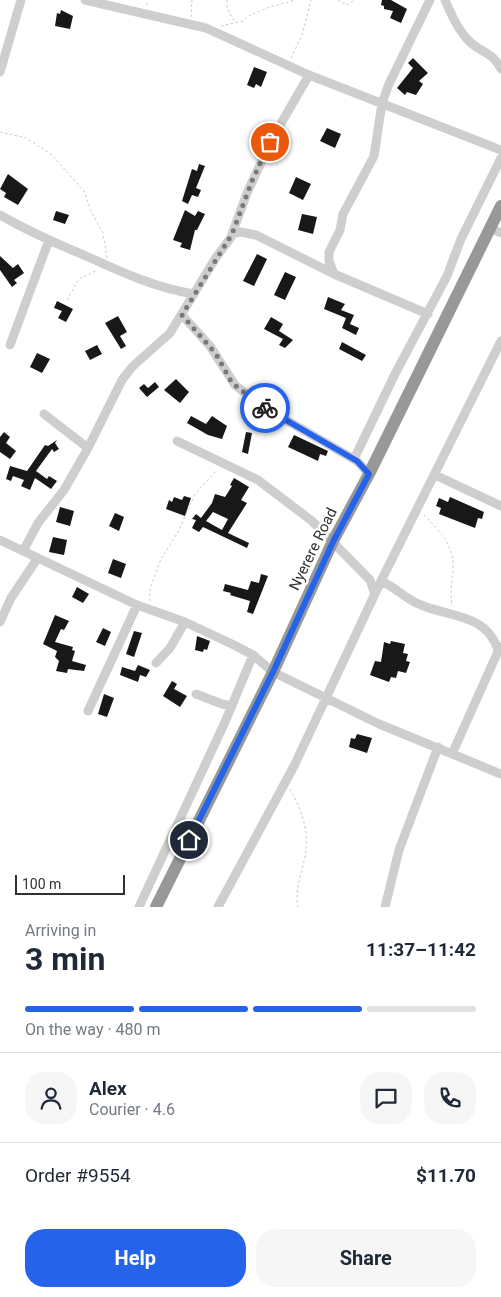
<!DOCTYPE html>
<html lang="en">
<head>
<meta charset="utf-8">
<style>
  body { margin:0; font-family:Roboto,sans-serif; background:#f6f6f7; color:#1f2937; height:100vh; display:flex; flex-direction:column; font-size:19px; white-space:nowrap }
  * { box-sizing:border-box; margin:0 }
  p { font-size:16px; color:#747a83 }
  .icon { flex:none; width:28px; height:28px; fill:none; stroke:currentColor; stroke-width:2; stroke-linecap:round; stroke-linejoin:round }
  .map { position:relative; height:907px; overflow:hidden }
  .side { display:flex; flex-direction:column; background:#fff; flex:1 }
  .side>* { flex:none }
  .scale { position:absolute; left:15px; bottom:12px; width:110px; box-sizing:border-box; padding-left:5px; border:2px solid #313131; border-top:0; font-size:14px; line-height:18px; white-space:nowrap; color:#313131; -webkit-text-stroke:4px #fff; paint-order:stroke }
  .pin { position:absolute; display:grid; place-items:center; width:42px; height:42px; color:#fff; margin:-21px; border:2px solid #fff; border-radius:50%; box-shadow:0 1px 5px #0007 }
  .courier { position:absolute; display:grid; place-items:center; width:50px; height:50px; margin:-25px; border:4px solid #2563eb; border-radius:50%; background:#fff; color:#222; box-shadow:0 1px 6px #0007 }
  .headline em { font-style:normal; font-weight:700 }
  .headline div { display:flex; flex-direction:column-reverse }
  .headline { display:flex; align-items:center; justify-content:space-between; height:85px; padding:0 25px }
  h1 { font-size:32px; font-weight:700; line-height:38px }
  .bar { display:grid; grid-template-columns:repeat(4,1fr); gap:8px 5px; align-content:center; height:60px; padding:0 25px }
  .bar i { height:6px; border-radius:4px; background:#e0e1e3 }
  .bar .active { background:#2563eb }
  .bar p { grid-column:span 4 }
  .line { display:flex; align-items:center; gap:12px; padding:0 25px; border-top:1px solid #e0e1e3 }
  .line div { flex:1 }
  .round { display:grid; place-items:center; flex:none; width:52px; height:52px; border-radius:20px; background:#f6f6f7 }
  .cta { display:flex; gap:10px; margin-top:auto; padding:10px 25px }
  .cta a { flex:1; height:58px; border-radius:20px; background:#2563eb; color:#fff; font-size:20px; font-weight:700; line-height:58px; text-align:center }
  .cta a+a { background:#f6f6f7; color:#1f2937 }
  .map>svg:first-child { display:block }
</style>
</head>
<body>
<div class="map">
<svg width="501" height="907" viewBox="0 0 501 907">
  <rect width="100%" height="100%" fill="#fff"/>
  <path fill="#181818" fill-rule="evenodd" d="M382,0H391L407,9L401,23L390,18L393,11L384,9V6L381,5Z
    M61,10L73,16L70,29L55,26L57,13L60,14Z
    M413,58L428,73L419,81L423,84L416,95L407,92L405,95L397,88L413,68L408,63Z
    M254,67L267,72L261,87L256,84L254,88L247,85Z
    M327,128L341,134L335,148L320,141Z
    M199,164L205,166L196,188L201,190L198,197L192,195L188,204L182,201L192,169L197,171Z
    M8,174L28,189L18,205L4,197L6,193L0,189Z
    M296,177L311,184L303,200L289,193Z
    M185,210L195,216L198,211L205,214L197,230H195L190,250L180,247L182,243L173,240Z
    M56,211L69,215L65,224L53,220Z
    M302,214L317,217L313,234L298,230Z
    M257,254L267,259L254,286L243,281Z
    M0,256L13,268L18,264L24,273L14,280L17,283L12,287L0,270Z
    M285,272L296,277L285,300L274,295Z
    M328,297L345,304L341,310L354,315L350,324L359,328L356,335L342,328L346,318L324,309Z
    M57,301L73,309L66,322L58,318L62,311L54,308Z
    M118,316L127,332L120,336L126,346L121,349L105,323Z
    M271,317L283,324L279,331L293,340L285,348L279,345L283,339L264,329Z
    M342,342L366,355L362,361L339,349Z
    M97,345L102,354L90,360L85,351Z
    M37,353L50,359L42,373L30,367Z
    M176,379L189,392L180,403L164,390Z
    M155,382L159,387L147,397L139,388L144,384L148,388Z
    M191,416L206,424L212,416L227,426L222,439L208,435L187,423Z
    M4,432L10,437L6,443L16,451L10,459L0,452V437Z
    M246,432L252,433L248,454L242,452Z
    M294,435L328,451L326,456L320,454L318,461L288,447Z
    M57,440L55,443L59,449L54,452L52,449L36,471L47,479L49,476L57,481L51,489L35,478L30,490L21,486L24,480L13,476L11,481L6,479L10,466L27,471L45,445L48,446Z
    M234,478L249,487L241,500L247,503L228,533L249,543L247,548L203,527L199,532L192,528L196,520L192,519L196,514L201,518L212,503L215,494L225,497L232,486L230,485ZM213,512L228,519L222,530L206,521Z
    M184,496L191,498L185,516L166,509L169,500L172,502L174,497L182,500Z
    M450,497L484,512L482,519L478,518L475,528L439,514L441,508L436,506L439,498L448,502Z
    M60,507L74,511L70,526L56,522Z
    M115,513L124,517L119,531L109,526Z
    M53,537L67,540L64,555L49,552Z
    M113,559L126,564L121,578L108,573Z
    M261,574L268,576L253,614L247,612L250,601L230,595L231,593L223,591L225,584L248,590L251,581L259,583Z
    M77,587L89,594L83,603L72,597Z
    M55,615L69,621L64,630L61,629L55,642L73,647L72,650L75,651L72,661L86,665L84,671L68,669L67,673L56,671L59,661L55,657L57,651L43,644Z
    M103,628L111,632L105,646L96,642Z
    M134,631L142,633L134,657L126,654Z
    M197,636L210,641L207,650L204,649L203,652L195,650Z
    M391,641L405,644L403,653L408,654L406,661L410,662L406,673L398,671L396,678L391,677L389,682L370,675L375,661L381,662L384,642L390,644Z
    M138,665L150,670L146,677L140,675L138,682L120,675L122,667L135,671Z
    M172,681L177,684L174,689L187,696L180,707L163,696Z
    M104,694L114,698L107,717L98,714Z
    M357,734L372,738L367,753L349,747L351,738L355,739Z"/>
  <g fill="none" stroke-linecap="round" stroke-linejoin="round">
    <path stroke="#c8c8c8" stroke-width="1" stroke-dasharray="2.5 2.5" stroke-linecap="butt" d="M227,0V8L234,21
      M338,0L347,5L354,0
      M147,5L148,0
      M191,17L192,0
      M221,26L243,21L250,15L270,7L295,0
      M291,58L302,35L311,0
      M0,132L26,138L51,154L84,191L91,211L103,233L107,258
      M67,300L79,279L97,270
      M424,515C439,530 455,546 453,570C452,583 450,592 452,606
      M150,601V588L161,559L178,532L195,494L217,470
      M290,789C304,814 311,837 303,865C300,879 295,892 298,907"/>
    <path stroke="#cecece" stroke-width="9" d="M85,0L206,28L309,75L501,150
      M445,0C451,14 458,30 469,41C482,54 491,50 501,69
      M0,72L21,0
      M0,215C28,231 57,244 86,256C121,272 156,288 194,294
      M490,228L501,233
      M232,234L247,193L272,139L309,75
      M334,274L329,261V252L340,230L343,214L374,156L382,103L389,84L430,0
      M182,315L210,346L235,385L262,406L357,461L369,474
      M10,345L49,240
      M44,414L88,448
      M177,441L258,480L312,521L370,580L375,594
      M354,459L395,374L447,276L461,239L501,158
      M435,475L501,506
      M0,540L137,605L185,622L234,645L253,655L273,672L379,724L501,774
      M23,551L38,523L64,490L88,448L122,380L132,367L170,333L215,259L234,233L241,232L256,235L334,274L428,314
      M381,581C395,587 407,600 421,605C450,617 487,614 498,650
      M0,622L11,598L37,559
      M156,663L170,648L185,622
      M196,694L222,704L232,706
      M88,711L137,605
      M452,754L500,647
      M139,907L225,722L253,655
      M218,907L294,766L381,581L501,341
      M385,907L399,850L438,747"/>
    <path stroke="#989898" stroke-width="12" d="M156,907L273,672L333,541L369,474L501,206"/>
  </g>
  <g fill="none" stroke-linecap="round" stroke-linejoin="round">
    <path stroke="#797979" stroke-width="5" stroke-dasharray="0 9" d="M265,408L232,383L216,354L182,315L232,234L252,181L270,142"/>
    <path stroke="#2563eb" stroke-width="6" d="M189,840L273,672L333,542L369,474L357,461L265,408"/>
  </g>
  <g text-anchor="middle" stroke-width="5" stroke-linejoin="round" paint-order="stroke">
    <g font-size="15" fill="#313131" stroke="#fff">
      <text transform="translate(313 549) rotate(-64)" y="5">Nyerere Road</text>
    </g>
  </g>
</svg>
<div class="scale">100 m</div>
<div class="pin" style="left:270px;top:142px;background:#ea580c"><svg class="icon" aria-label="bag" viewBox="0 0 24 24"><path d="M5 8h14l-1 12H6zM9 8a3 3 0 0 1 6 0"/></svg></div>
<div class="pin" style="left:189px;top:840px;background:#1f2937"><svg class="icon" aria-label="home" viewBox="0 0 24 24"><path d="M3 11l9-7 9 7M6 9v11h12V9"/></svg></div>
<div class="courier" style="left:265px;top:408px"><svg class="icon" aria-label="bike" viewBox="0 0 24 24"><circle cx="6" cy="16" r="4"/><circle cx="18" cy="16" r="4"/><path d="M6 16l4-8h5l3 8M10 8l3 8H6M13 5h3"/></svg></div>
</div>
<section class="side">
<div class="headline"><div><h1>3 min</h1><p>Arriving in</p></div><em>11:37–11:42</em></div>
<div class="bar"><i class="active"></i><i class="active"></i><i class="active"></i><i></i><p>On the way · 480 m</p></div>
<div class="line" style="height:90px"><a class="round"><svg class="icon" aria-label="person" viewBox="0 0 24 24"><circle cx="12" cy="8" r="4"/><path d="M4 21q1-7 8-7t8 7"/></svg></a><div><b>Alex</b><p>Courier · 4.6</p></div><a class="round"><svg class="icon" aria-label="chat" viewBox="0 0 24 24"><path d="M4 5h16v11H9l-5 4z"/></svg></a><a class="round"><svg class="icon" aria-label="phone" viewBox="0 0 24 24"><path d="M5 4h4l2 5-3 2q2 4 5 5l2-3 5 2v4C11 20 4 13 5 4z"/></svg></a></div>
<div class="line" style="height:65px"><div>Order #9554</div><b>$11.70</b></div>
<div class="cta"><a>Help</a><a>Share</a></div>
</section>
</body>
</html>
